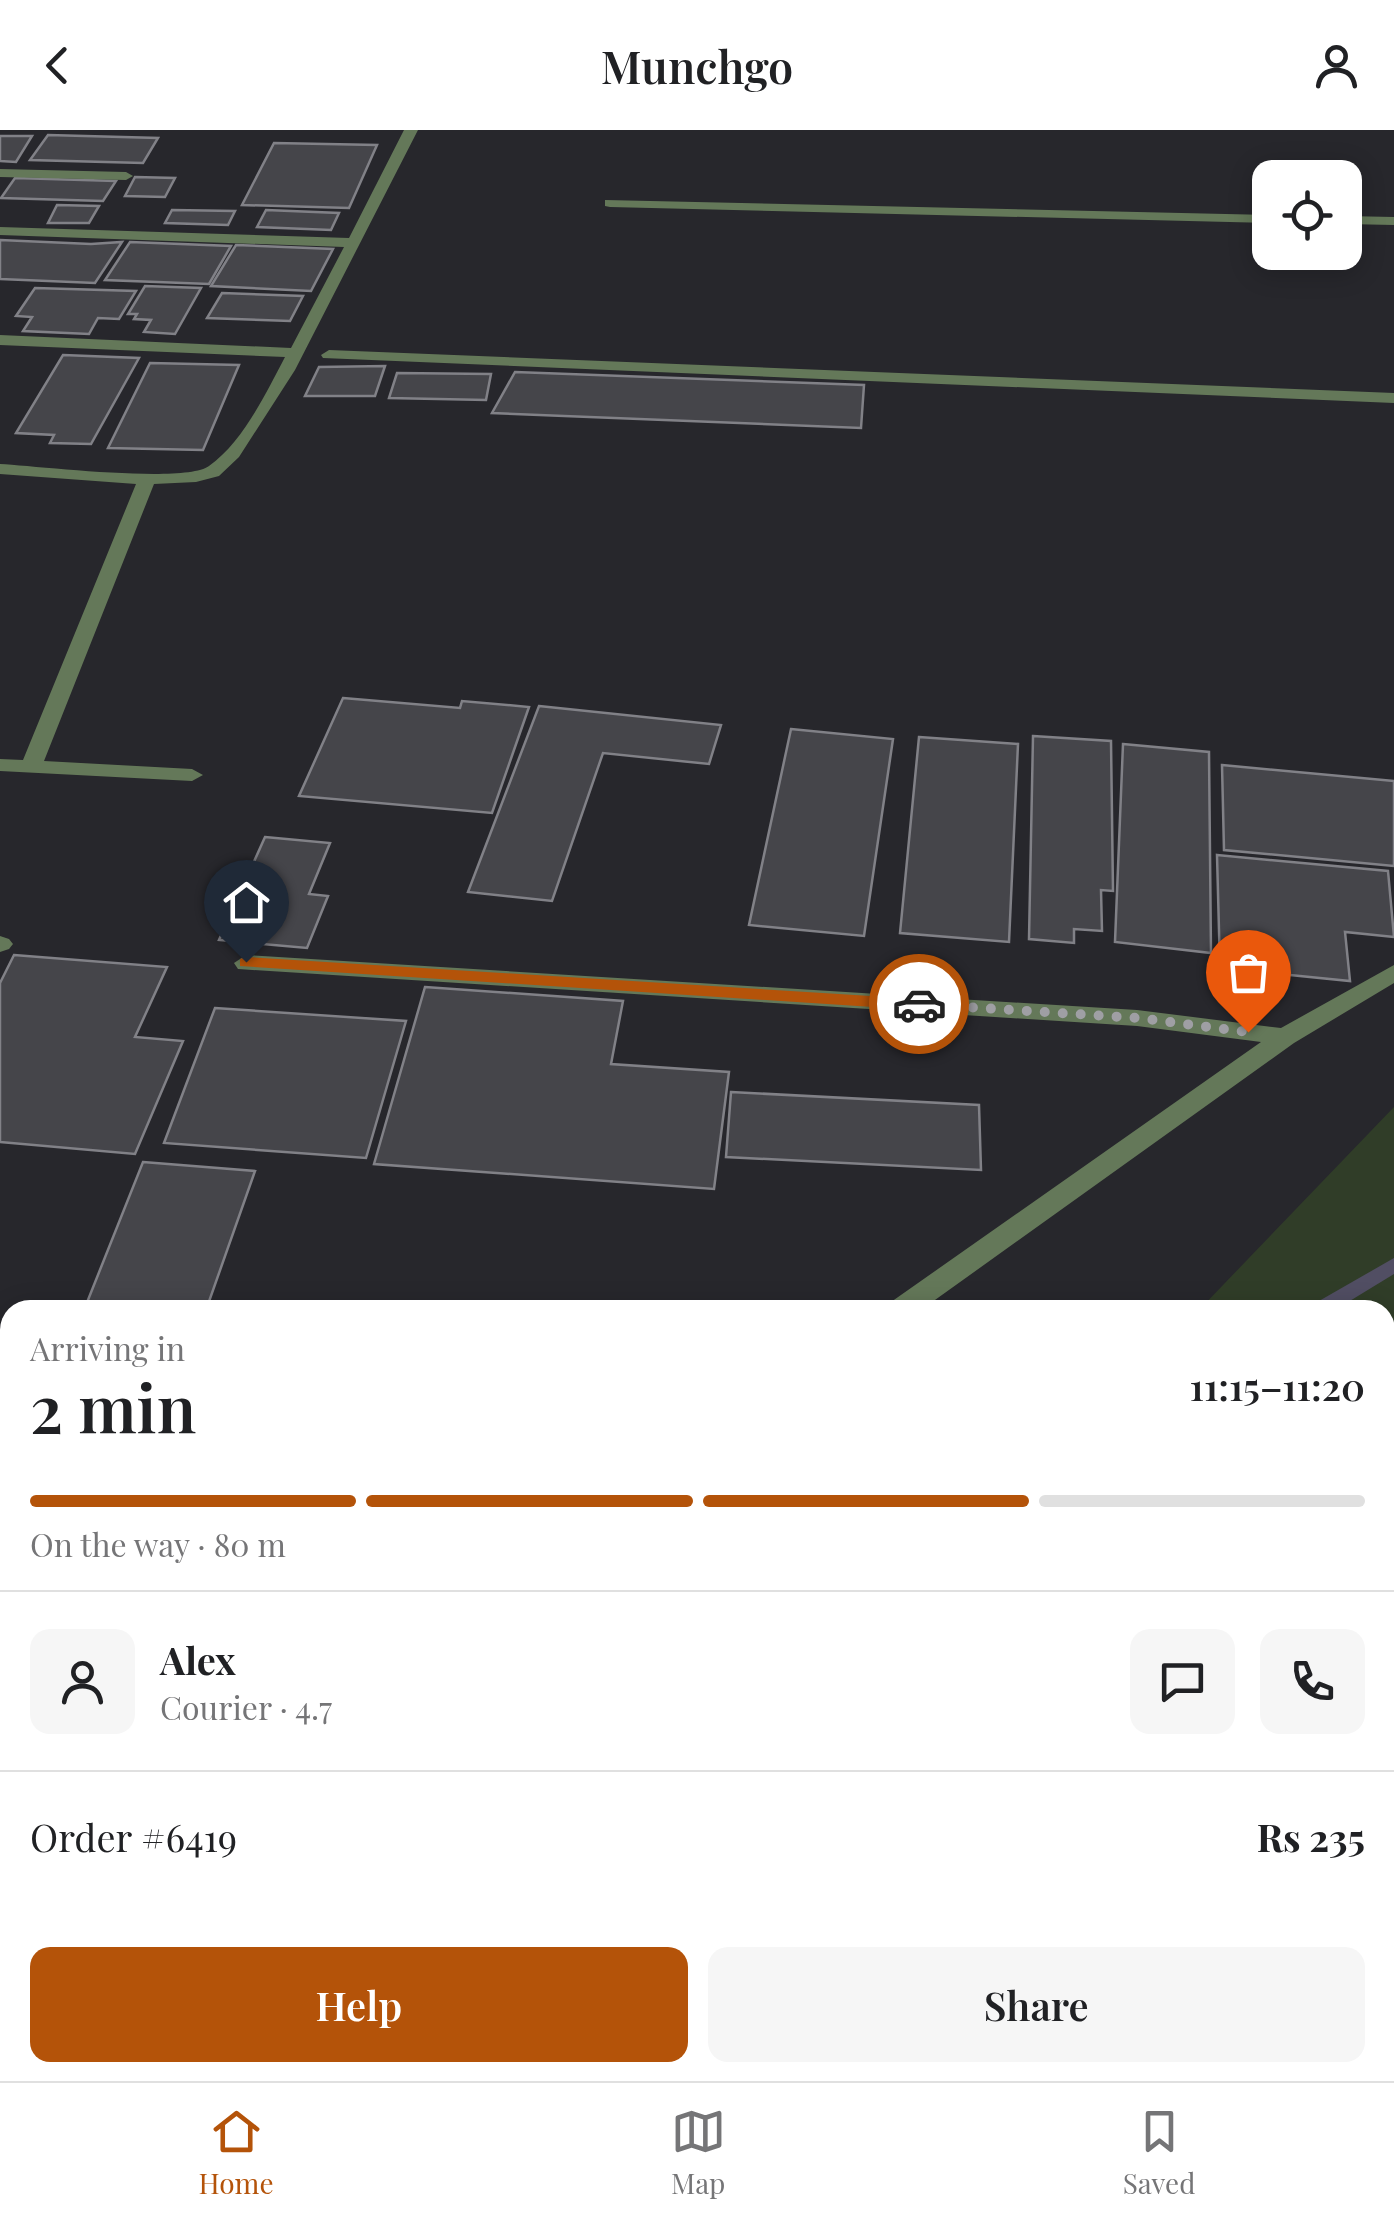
<!DOCTYPE html>
<html lang="en">
<head>
<meta charset="utf-8">
<style>
  body { margin:0; font-family:"Playfair Display",serif; background:#f6f6f6; color:#202124; height:100vh; display:flex; flex-direction:column; font-size:38px; white-space:nowrap }
  * { box-sizing:border-box; margin:0 }
  p { font-size:32px; color:#757577 }
  .icon { flex:none; width:55px; height:55px; fill:none; stroke:currentColor; stroke-width:2; stroke-linecap:round; stroke-linejoin:round }
  .map { position:relative; flex:1; overflow:hidden }
  .panel { position:absolute; left:0px; top:1170px; width:1395px; height:782px; display:flex; flex-direction:column; background:#fff; border-radius:30px 30px 0 0; box-shadow:0 5px 25px #0003 }
  .panel>* { flex:none }
  .fabs { position:absolute; left:1252px; top:30px; display:grid; gap:20px }
  .fabs a { display:grid; place-items:center; width:110px; height:110px; border-radius:20px; background:#fff; box-shadow:0 5px 25px #0003; font-size:50px }
  .pin { position:absolute; display:grid; place-items:center; width:85px; height:85px; color:#fff; margin:-102px -42px; border-radius:50% 50% 50% 0; rotate:-45deg; box-shadow:0 0 10px #0007 }
  .pin .icon { rotate:45deg }
  .courier { position:absolute; display:grid; place-items:center; width:100px; height:100px; margin:-50px; border:8px solid #b45309; border-radius:50%; background:#fff; color:#222; box-shadow:0 2px 12px #0007 }
  .overview em { font-style:normal; font-weight:600 }
  .overview div { display:flex; flex-direction:column-reverse }
  .overview { display:flex; align-items:center; justify-content:space-between; height:170px; padding:0 30px }
  h1 { font-size:65px; font-weight:600; line-height:75px }
  .bar { display:grid; grid-template-columns:repeat(4,1fr); gap:15px 10px; align-content:center; height:120px; padding:0 30px }
  .bar i { height:12px; border-radius:8px; background:#e0e0e0 }
  .bar .on { background:#b45309 }
  .bar p { grid-column:span 4 }
  .line { display:flex; align-items:center; gap:25px; padding:0 30px; border-top:2px solid #e0e0e0 }
  .line div { flex:1 }
  .round { display:grid; place-items:center; flex:none; width:105px; height:105px; border-radius:20px; background:#f6f6f6 }
  .cta { display:flex; gap:20px; margin-top:auto; padding:20px 30px }
  .cta a { flex:1; height:115px; border-radius:20px; background:#b45309; color:#fff; font-size:40px; font-weight:600; line-height:115px; text-align:center }
  .cta a+a { background:#f6f6f6; color:#202124 }
  header { display:flex; justify-content:space-between; align-items:center; height:130px; padding:0 30px; background:#fff; font-size:45px; font-weight:600 }
  .tab-bar { display:flex; justify-content:space-around; align-items:center; height:140px; border-top:2px solid #e0e0e0; background:#fff; font-size:28px; color:#757577 }
  .tab-bar a { display:grid; justify-items:center; gap:5px }
  .tab-bar .on { color:#b45309 }
  .map>svg:first-child { display:block }
</style>
</head>
<body>
<header><svg class="icon" aria-label="back" viewBox="0 0 24 24"><path d="M15 5l-7 7 7 7"/></svg>Munchgo<svg class="icon" aria-label="person" viewBox="0 0 24 24"><circle cx="12" cy="8" r="4"/><path d="M4 21q1-7 8-7t8 7"/></svg></header>
<div class="map">
<svg width="1394" height="1951" viewBox="0 0 1394 1951">
  <rect width="100%" height="100%" fill="#27272c"/>
  <path fill="#303d28" d="M1394,977V1951H542L540,1943L1385,1942V1180H1199Z"/>
  <g fill="none" stroke-linecap="round" stroke-linejoin="round">
    <path fill="#514e63" fill-rule="evenodd" d="M1394,1128V1144L1335,1180H1309L1312,1175Z
      M132,1942H164L160,1951H128Z"/>
  </g>
  <path fill="#45454a" stroke="#818187" stroke-width="2.5" d="M48,5L158,8L143,33L30,30Z
    M0,6H32L16,32L0,31Z
    M274,13L377,15L349,78L242,75Z
    M135,47L175,48L165,67L125,66Z
    M15,48L116,51L103,71L1,68Z
    M57,75L99,76L89,93H48Z
    M172,80L235,81L228,95L165,93Z
    M266,80L339,83L331,100L257,97Z
    M0,110L91,114L122,112L95,153L0,149Z
    M130,112L231,116L209,154L105,150Z
    M236,115L333,119L311,161L211,156Z
    M145,156L201,158L175,204L144,202L151,190L134,189L137,184H128Z
    M35,158L136,161L119,189L98,188L89,204L23,201L32,187L16,186Z
    M222,163L303,166L290,191L207,188Z
    M63,225L139,228L91,314L50,313L54,305L16,303Z
    M150,233L239,235L203,320L108,318Z
    M385,236L375,266H305L319,237Z
    M515,242L864,255L861,298L492,283Z
    M397,243L491,244L486,270L389,268Z
    M343,568L460,578L462,571L529,577L492,683L299,666Z
    M539,576L721,595L709,634L603,623L552,771L468,762Z
    M791,599L893,609L864,806L749,795Z
    M1033,606L1111,611L1113,761L1101,760L1102,801L1074,799V813L1029,809Z
    M919,607L1018,614L1009,812L900,803Z
    M1123,614L1209,622L1211,823L1115,812Z
    M1222,635L1394,651V736L1224,720Z
    M265,707L330,713L309,764L328,766L307,818L219,810Z
    M1217,725L1388,741L1394,807L1345,802L1350,851L1220,838Z
    M14,825L167,837L135,907L183,911L135,1024L0,1012V853Z
    M425,857L623,871L611,934L729,942L714,1059L374,1034Z
    M215,878L406,891L366,1028L164,1013Z
    M731,962L979,975L981,1040L726,1027Z
    M143,1032L255,1041L206,1180H84Z"/>
  <g fill="none" stroke-linecap="round" stroke-linejoin="round">
    <path stroke="#757579" stroke-width="8" stroke-dasharray="6 6" stroke-linecap="butt" d="M1385,1528L1394,1522
      M567,1951L582,1942"/>
    <path fill="#647859" fill-rule="evenodd" d="M404,0H418L295,240L239,327L219,346L196,352L154,354L44,631L192,639L203,645L192,651L0,641V629L23,630L136,354L0,344V334C38,336 185,354 209,336C243,312 266,263 285,227L0,215V205L291,218L344,117L0,105V97L349,108Z
      M0,39L126,42L133,46L126,50L0,47Z
      M605,70L1270,85V93L610,77L605,76Z
      M1345,86L1394,87V95L1345,94Z
      M329,220L1394,263V273L323,228L321,225Z
      M0,806L9,809L13,814L9,819L0,822Z
      M246,825L1137,880L1281,898L1394,835V853L1294,913L921,1180H887L891,1172L1261,912L1137,896L238,839L234,833Z
      M0,1231L10,1233V1255L0,1253Z
      M10,1822V1861L0,1866V1827Z"/>
  </g>
  <path fill="#b45309" d="M246,827L919,869L927,874L919,880L240,836V829Z"/>
  <g fill="none" stroke-linecap="round" stroke-linejoin="round">
    <path stroke="#9f9fa4" stroke-width="10" stroke-dasharray="0 18" d="M919,874L1138,888L1248,902"/>
  </g>
</svg>
<div class="fabs">
<a><svg class="icon" aria-label="locate" viewBox="0 0 24 24"><circle cx="12" cy="12" r="6"/><path d="M12 2v4M12 18v4M2 12h4M18 12h4"/></svg></a>
</div>
<div class="pin" style="left:1248px;top:902px;background:#ea580c"><svg class="icon" aria-label="bag" viewBox="0 0 24 24"><path d="M5 8h14l-1 12H6zM9 8a3 3 0 0 1 6 0"/></svg></div>
<div class="pin" style="left:246px;top:832px;background:#1f2937"><svg class="icon" aria-label="home" viewBox="0 0 24 24"><path d="M3 11l9-7 9 7M6 9v11h12V9"/></svg></div>
<div class="courier" style="left:919px;top:874px"><svg class="icon" aria-label="car" viewBox="0 0 24 24"><path d="M5 17H2v-5l4-1 3-4h7l3 4 3 1v5h-3M9 17h6M6 11h13"/><circle cx="7" cy="17" r="2"/><circle cx="17" cy="17" r="2"/></svg></div>
<section class="panel">
<div class="overview"><div><h1>2 min</h1><p>Arriving in</p></div><em>11:15–11:20</em></div>
<div class="bar"><i class="on"></i><i class="on"></i><i class="on"></i><i></i><p>On the way · 80 m</p></div>
<div class="line" style="height:180px"><a class="round"><svg class="icon" aria-label="person" viewBox="0 0 24 24"><circle cx="12" cy="8" r="4"/><path d="M4 21q1-7 8-7t8 7"/></svg></a><div><b>Alex</b><p>Courier · 4.7</p></div><a class="round"><svg class="icon" aria-label="chat" viewBox="0 0 24 24"><path d="M4 5h16v11H9l-5 4z"/></svg></a><a class="round"><svg class="icon" aria-label="phone" viewBox="0 0 24 24"><path d="M5 4h4l2 5-3 2q2 4 5 5l2-3 5 2v4C11 20 4 13 5 4z"/></svg></a></div>
<div class="line" style="height:130px"><div>Order #6419</div><b>Rs 235</b></div>
<div class="cta"><a>Help</a><a>Share</a></div>
</section>
</div>
<nav class="tab-bar">
<a class="on"><svg class="icon" aria-label="home" viewBox="0 0 24 24"><path d="M3 11l9-7 9 7M6 9v11h12V9"/></svg>Home</a>
<a><svg class="icon" aria-label="map" viewBox="0 0 24 24"><path d="M3 6l6-2 6 2 6-2v14l-6 2-6-2-6 2zM9 4v14M15 6v14"/></svg>Map</a>
<a><svg class="icon" aria-label="saved" viewBox="0 0 24 24"><path d="M7 4h10v16l-5-4-5 4z"/></svg>Saved</a>
</nav>
</body>
</html>
